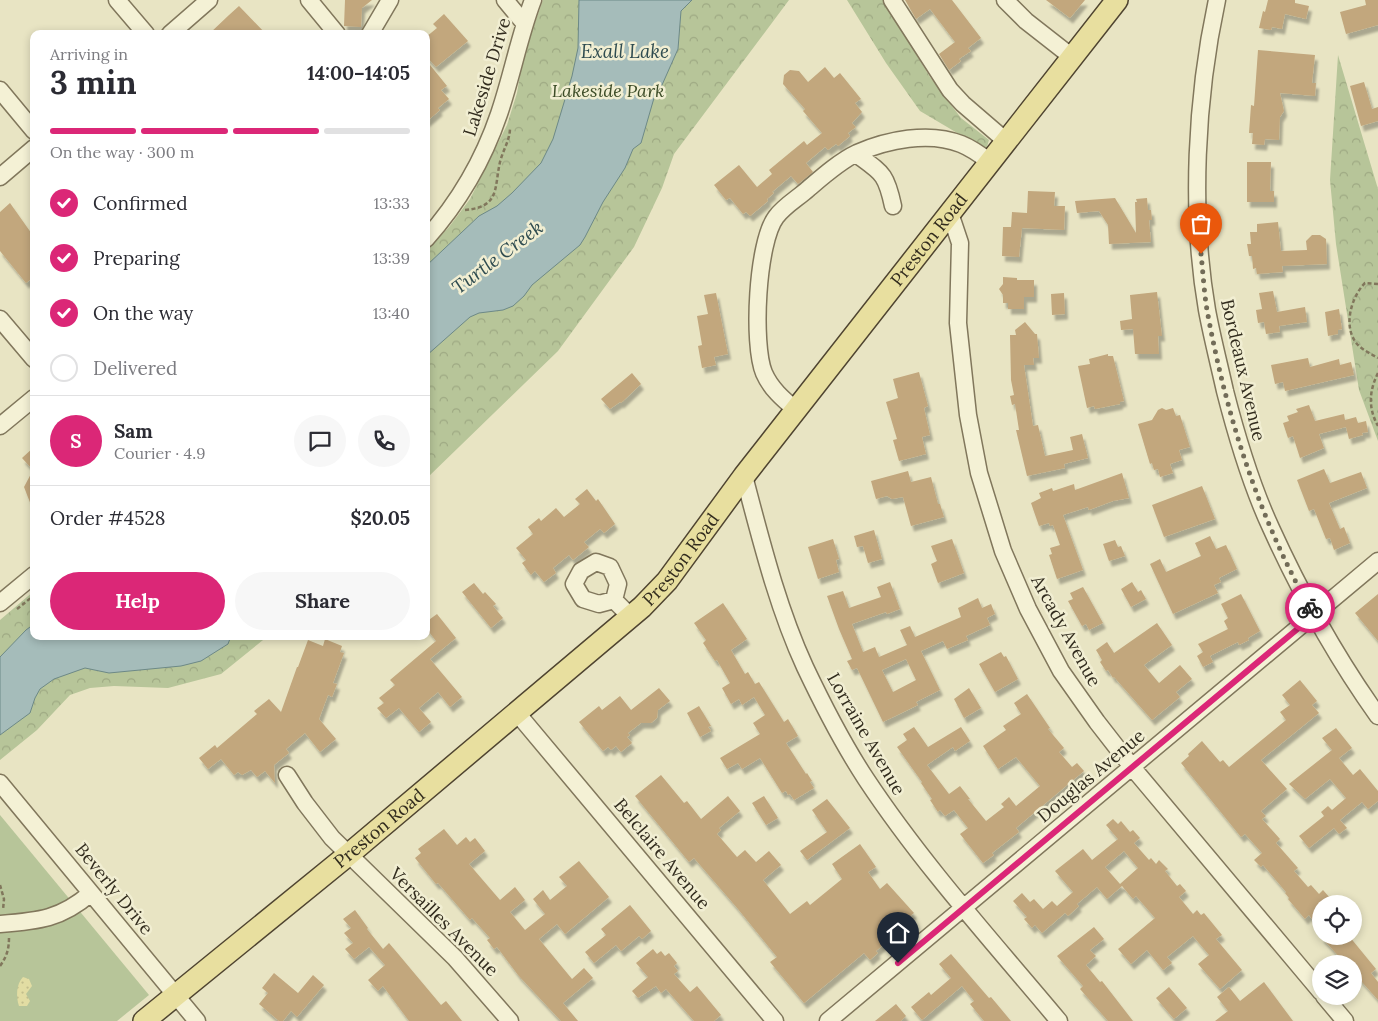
<!DOCTYPE html>
<html lang="en">
<head>
<meta charset="utf-8">
<style>
  body { margin:0; font-family:Lora,serif; background:#f7f7f7; color:#2b2b33; height:100vh; display:flex; flex-direction:column; font-size:19px; white-space:nowrap }
  * { box-sizing:border-box; margin:0 }
  p { font-size:16px; color:#7c7c81 }
  .icon { flex:none; width:28px; height:28px; fill:none; stroke:currentColor; stroke-width:2; stroke-linecap:round; stroke-linejoin:round }
  .map { position:relative; flex:1; overflow:hidden }
  .sheet { position:absolute; left:30px; top:30px; width:400px; height:610px; display:flex; flex-direction:column; background:#fff; border-radius:10px; box-shadow:0 2px 8px #0003 }
  .sheet>* { flex:none }
  .fabs { position:absolute; left:1312px; top:895px; display:grid; gap:10px }
  .fabs a { display:grid; place-items:center; width:50px; height:50px; border-radius:50%; background:#fff; box-shadow:0 2px 8px #0003; font-size:25px }
  .pin { position:absolute; display:grid; place-items:center; width:42px; height:42px; color:#fff; margin:-51px -21px; border-radius:50% 50% 50% 0; rotate:-45deg; box-shadow:0 0 5px #0007 }
  .pin .icon { rotate:45deg }
  .courier { position:absolute; display:grid; place-items:center; width:50px; height:50px; margin:-25px; border:4px solid #db2777; border-radius:50%; background:#fff; color:#222; box-shadow:0 1px 6px #0007 }
  .head em { font-style:normal; font-weight:800 }
  .head div { display:flex; flex-direction:column-reverse }
  .head { display:flex; align-items:center; justify-content:space-between; height:85px; padding:0 20px }
  h1 { font-size:32px; font-weight:800; line-height:38px }
  .bar { display:grid; grid-template-columns:repeat(4,1fr); gap:8px 5px; align-content:center; height:60px; padding:0 20px }
  .bar i { height:6px; border-radius:4px; background:#e1e1e2 }
  .bar .active { background:#db2777 }
  .bar p { grid-column:span 4 }
  .line { display:flex; align-items:center; gap:12px; padding:0 20px; border-top:1px solid #e1e1e2 }
  .line div { flex:1 }
  .round { display:grid; place-items:center; flex:none; width:52px; height:52px; border-radius:26px; background:#f7f7f7 }
  ol { padding:0 20px; list-style:none }
  li { display:flex; align-items:center; gap:15px; height:55px }
  li p { margin-inline-start:auto }
  li .icon { padding:5px; border-radius:50%; background:#db2777; color:#fff; stroke-width:4 }
  li:last-child { color:#7c7c81 }
  li i { width:28px; height:28px; border:2px solid #e1e1e2; border-radius:50% }
  .button { display:flex; gap:10px; margin-top:auto; padding:10px 20px }
  .button a { flex:1; height:58px; border-radius:30px; background:#db2777; color:#fff; font-size:20px; font-weight:800; line-height:58px; text-align:center }
  .button a+a { background:#f7f7f7; color:#2b2b33 }
  .map>svg:first-child { display:block }
</style>
</head>
<body>
<div class="map">
<svg width="1378" height="1021" viewBox="0 0 1378 1021">
  <defs>
    <pattern id="forest-crowns" width="20" height="18" patternUnits="userSpaceOnUse" patternTransform="scale(1.25)"><rect width="20" height="18" fill="#b7c599"/><path d="M2 6a3 3 0 1 1 6 0M12 15a3 3 0 1 1 6 0" fill="none" stroke="#9ea983"/></pattern>
    <pattern id="sand-dots" width="8" height="8" patternUnits="userSpaceOnUse" patternTransform="scale(1.25)"><rect width="8" height="8" fill="#e2dda3"/><path d="M2 2h.1M6 6h.1" fill="none" stroke="#c2be8c" stroke-width="1.8" stroke-linecap="round"/></pattern>
    <filter id="shadow"><feDropShadow dx="3" dy="5.5" stdDeviation="1" flood-color="#0004"/></filter>
  </defs>
  <rect width="100%" height="100%" fill="#e8e4c3"/>
  <path fill="#b7c599" d="M0,815L149,995L117,1021H0Z"/>
  <path fill="url(#forest-crowns)" d="M543,0H789L674,154L662,188L634,247L558,351L426,479V251L449,227L470,199L507,125L517,93L523,56Z
    M847,0H883L930,77L961,118L989,140L986,150L920,111L886,63Z
    M1338,55L1378,189V441L1359,390L1336,244L1330,180Z
    M34,591V636H268L221,674L168,688L114,686L90,688L70,695L37,730L0,760V620Z"/>
  <path fill="url(#sand-dots)" d="M23,977L29,979L32,986L26,994L30,1001L27,1006H19C16,997 16,984 23,977Z"/>
  <path fill="#a5bcba" stroke="#6d8987" d="M579,0H692L681,11L678,49L658,94L654,98L641,143L633,149L625,168L603,202L585,237L580,245L532,285L524,296L513,306L503,310L479,313L470,317L426,356V266L479,216L497,206L512,193L541,163L553,139L572,76L578,48Z
    M34,624V636H231L228,644L201,661L181,666L109,673L85,668L54,679L40,689L35,698L30,713L0,735V657L26,630Z"/>
  <path fill="#c2a77d" fill-rule="evenodd" filter="url(#shadow)" d="M345,0H372L362,8L361,27L344,26Z
    M905,0H952L981,38L968,48L971,51L959,59L961,61L949,70L939,54L955,42L930,9L916,19Z
    M1046,0H1085L1070,18Z
    M1268,0H1295V3L1309,6L1306,19L1285,14L1282,29L1272,27L1271,30L1259,28L1263,11L1265,12Z
    M1365,0H1378V25L1346,34L1340,12L1366,5Z
    M239,6L266,34H209L229,15Z
    M444,14L468,41L436,67L426,56V37L437,28L433,24Z
    M1258,50L1315,55L1312,83H1316L1315,96L1280,93L1284,111L1280,117L1279,140L1265,139L1264,145L1252,144L1253,133H1249L1251,105L1254,106Z
    M426,60L447,86L441,90L449,99L438,108L440,110L426,122Z
    M825,67L834,78L840,73L861,99L855,103L862,112L852,123L856,127L848,133L850,136L838,146L836,144L828,150L825,147L806,163L813,172L798,184L791,176L772,192L774,193L767,199L768,201L750,216L746,212L743,214L730,198L726,200L714,185L739,165L757,187L772,174L769,170L804,141L807,145L822,133L803,111L805,109L783,84L784,75L790,70L799,71L808,82Z
    M1364,82L1372,109L1378,107V121L1361,126L1350,86Z
    M1247,162H1271L1270,191H1274V202H1247Z
    M1028,191L1055,192L1054,206H1065L1064,230L1022,228L1019,257L1002,256L1003,227H1011L1012,212L1027,213Z
    M1115,198L1136,233L1135,202H1137L1136,199L1147,198L1148,210H1151L1152,220H1149L1151,242L1109,244L1108,225L1099,211L1077,213L1075,201Z
    M10,203L34,237V277L26,283L0,251V212Z
    M1278,222L1281,251L1307,250L1306,241L1312,235H1320L1326,239L1327,264L1282,266L1283,272L1257,274L1256,268L1253,269L1252,256H1249L1247,244H1251L1250,232H1257V224Z
    M1003,277L1017,278V280H1034V297H1024V309H1008V303H1003V295L999,289L1003,284Z
    M1273,291L1277,312L1305,307L1307,322L1279,326L1280,332L1266,334L1264,322L1258,323L1256,310L1262,309L1259,293Z
    M1157,292L1162,336H1158L1159,354H1135L1133,329L1121,330L1120,321L1132,319L1130,295Z
    M716,293L728,354L714,357L716,365L702,368L698,346L702,345L697,316L708,314L704,295Z
    M1064,293L1065,314L1052,315L1051,294Z
    M1339,309L1342,329L1338,330V334L1328,336L1325,312Z
    M1025,322L1035,334H1037L1039,358H1033L1034,365H1024L1033,426L1038,425L1045,456L1073,450L1070,437L1082,434L1088,458L1064,464L1065,468L1027,476L1016,430H1019L1015,404L1012,405L1010,396L1014,395L1011,380L1010,335H1016L1015,330Z
    M1108,354V356H1113L1124,401L1120,402V404L1095,409L1094,406L1087,408L1078,366L1090,364L1089,359Z
    M1308,358L1310,367L1339,359L1340,365L1351,362L1354,375L1285,391L1283,382L1275,384L1271,365Z
    M919,372L928,406L924,408L930,435L922,437L926,454L899,461L893,440L897,439L886,402L898,398L893,379Z
    M632,373L641,384L621,403L620,402L610,409L601,399Z
    M1309,405L1315,421L1344,414L1345,420L1356,417L1358,423L1366,421L1368,432L1362,433L1363,435L1349,439L1346,427L1319,434L1324,448L1300,458L1293,436L1288,438L1283,423L1289,421L1287,416L1298,412L1296,409Z
    M1162,408L1166,410L1173,408L1176,416L1180,415L1190,447L1179,450L1182,460L1170,464L1173,473L1160,477L1158,469L1154,470L1152,463L1150,464L1138,424L1152,420L1158,410Z
    M34,447V510H33L24,487L33,470L22,458Z
    M1324,469L1330,483L1361,472L1367,488L1329,503L1340,529L1344,527L1350,543L1334,550L1330,538L1326,539L1314,509L1309,511L1297,480Z
    M908,471L911,482L931,477L938,504H940L944,517L911,526L903,497L892,499L887,496L876,499L871,481Z
    M1122,473L1129,498L1113,501L1089,510L1088,507L1063,515L1083,570L1057,579L1049,555L1052,554L1050,548L1060,545L1053,525L1050,526L1049,523L1039,526L1031,503L1041,498L1039,493L1052,488L1053,491L1074,484L1075,490Z
    M1202,486L1215,519L1164,537L1152,505Z
    M587,489L596,501L598,499L615,524L604,533L600,529L584,542L589,547L573,560L569,555L553,568L556,573L544,582L535,571L531,575L522,563L526,560L516,548L533,534L528,527L539,518L541,521L556,508L564,517L580,504L575,499Z
    M874,530L882,559L868,563L863,546L857,547L854,536Z
    M1210,536L1216,549L1226,545L1237,569L1219,578L1221,582L1214,585L1218,593L1173,614L1150,564L1160,559L1166,572L1201,556L1195,543Z
    M833,539L839,559L836,560L839,572L818,579L808,547Z
    M952,539L964,573L938,583L931,564L937,561L931,546Z
    M1115,540L1118,547L1121,546L1125,556L1109,561L1103,544Z
    M890,582L900,609L887,614L886,612L852,624L863,652L875,647L879,657L907,645L900,630L910,626L915,637L961,617L958,608L978,598L982,608L991,604L995,614L987,618L990,625L966,636L968,640L947,649L943,641L921,651L940,690L916,702L918,705L883,722L857,668L852,670L847,661L852,659L839,629L827,596L843,591L849,608L881,597L877,587ZM906,659L916,680L893,692L882,670Z
    M1132,582L1138,592L1141,590L1146,599L1131,607L1121,589Z
    M474,583L483,594L485,592L496,604L493,606L503,618L491,628L462,592Z
    M1083,587L1103,623L1089,630L1086,624L1082,626L1068,601L1073,599L1070,593Z
    M1241,594L1260,631L1248,638L1249,640L1239,645L1238,642L1210,656L1213,662L1203,667L1197,656L1203,652L1198,644L1228,629L1224,621L1228,618L1221,604Z
    M1378,594V641L1355,613Z
    M723,603L747,639L731,650L745,674L748,672L755,684L759,682L784,722L788,719L798,736L786,743L806,774L807,773L812,781L810,782L814,788L794,800L790,794L788,795L786,791L782,793L760,758L742,769L738,763L727,769L720,758L760,734L753,723L765,715L754,697L742,705L739,699L731,704L722,688L730,683L717,660L715,661L703,643L706,640L694,623Z
    M437,614L456,638L430,659L462,697L450,707L438,692L419,708L431,722L419,732L399,708L386,718L377,708L384,703L379,698L395,685L390,680L436,641L426,628V622Z
    M1157,623L1172,645L1144,665L1159,683L1180,665L1192,679L1176,692L1180,697L1152,720L1114,677L1113,678L1108,670L1106,671L1100,662L1102,660L1096,650L1107,642L1114,653Z
    M325,639L342,646L340,652L344,653L333,683L337,684L332,697L328,695L319,719L336,739L320,752L305,733L286,749L289,753L274,765L275,783L265,771L257,777L251,770L242,775L238,772L234,775L221,759L208,769L199,758L215,745L217,748L257,714L254,711L269,699L281,712L297,667H298L308,640L323,646Z
    M1001,652L1004,657L1006,656L1018,679L995,692L979,664Z
    M1300,680L1317,701L1312,705L1319,713L1261,760L1287,789L1261,811L1266,816L1262,819L1280,839L1276,843L1298,868L1294,871L1308,887L1311,885L1319,894L1323,890L1330,898L1324,904H1321V931L1309,915L1305,919L1288,899L1289,898L1285,893L1286,892L1263,865L1261,867L1254,860L1262,853L1245,834L1241,837L1181,763L1189,756L1188,754L1202,741L1220,762L1223,760L1229,767L1286,720L1280,712L1290,705L1282,695Z
    M659,688L670,701L658,710L657,718L651,723H641L628,733L630,735L627,737L632,743L621,752L616,746L611,750L608,747L603,751L579,722L599,706L602,710L620,696L631,710Z
    M969,688L981,708L964,718L954,699Z
    M1027,694L1050,728L1048,729L1064,748L1059,752L1072,767L1077,763L1084,771L1016,828L1019,832L992,853L994,855L983,863L960,834L968,828L954,810L945,816L940,810L938,812L930,800L932,799L921,783L922,782L897,747L907,740L903,734L914,727L928,747L961,727L970,741L955,751L953,747L927,765L949,794L960,786L970,799H968L986,821L1004,807L1001,804L1009,797L1016,806L1040,786L1016,757L998,769L983,746L1006,730L1003,726L1021,714L1014,703Z
    M699,706L711,726L708,727L711,731L700,737L687,713Z
    M1336,728L1352,748L1339,758L1353,775L1360,769L1378,791V801L1368,809L1362,802L1340,820L1347,828L1339,834L1334,828L1309,848L1299,836L1324,816L1321,812L1328,806L1332,810L1346,798L1330,779L1305,799L1289,784L1332,750L1322,738Z
    M661,775L684,803L687,801L701,819L728,796L740,811L719,828L721,830L717,834L737,857L745,850L756,862L769,851L781,865L763,880L790,914L807,901L810,905L842,879L832,864L860,844L876,867L868,872L880,889L887,883L914,913L909,917L912,920L876,951L878,953L870,960L864,953L804,1003L770,962L777,957L738,909L694,858L689,862L635,796Z
    M764,796L778,818L766,825L752,803Z
    M827,799L850,828L807,860L800,851L827,832L812,810Z
    M1113,819L1118,824L1121,821L1130,832L1133,830L1140,838L1134,843L1149,860L1151,858L1156,864L1159,860L1168,869L1165,871L1177,886L1180,884L1186,891L1179,897L1193,914L1197,910L1201,915L1204,913L1222,935L1216,939L1242,970L1220,989L1198,964L1209,955L1193,936L1167,957L1172,963L1163,970L1147,950L1131,964L1118,949L1155,918L1136,896L1133,899L1122,886L1107,899L1097,887L1077,904L1079,906L1068,916L1065,913L1042,933L1035,925L1032,928L1024,919L1027,917L1013,901L1022,893L1030,902L1034,899L1043,909L1052,901L1057,906L1073,892L1055,871L1083,849L1092,860L1118,839L1106,825ZM1124,851L1138,868L1120,884L1105,867Z
    M444,829L457,845L466,837L470,842L475,838L485,851L469,864L500,900L515,887L525,900L510,912L525,930L545,914L533,899L543,890L550,900L567,886L559,877L579,861L609,897L565,934L557,924L539,939L572,979L584,968L593,978L563,1003L578,1021H561L518,975L497,947L494,949L487,940L490,938L472,918L470,920L438,883L436,884L415,858L421,853L418,849Z
    M630,905L651,931L642,939L639,936L621,951L616,945L594,963L585,952L606,935L601,929Z
    M355,910L368,928L367,929L383,949L389,943L441,1005L446,1001L462,1021H409L383,986L378,991L368,980L385,965L369,947L354,959L345,949L353,943L344,933L351,928L343,919Z
    M1094,927L1104,939L1090,950L1096,956L1086,965L1100,982L1102,981L1133,1021H1108L1080,989L1083,986L1057,956Z
    M1320,936H1349L1376,969L1371,973L1378,982V1000L1354,973V964H1346Z
    M653,949L657,954L661,951L665,956L669,953L677,963L674,966L678,971L674,974L690,992L697,986L721,1015L714,1021H694L666,989L661,993L656,986L638,998L632,991L648,977L636,963Z
    M951,954L989,998L991,997L1011,1021H984L970,1004L974,1001L962,986L922,1020L911,1007L929,992L931,995L951,978L939,964Z
    M274,973L298,993L313,975L324,985L297,1017L291,1011L283,1021H279L259,1004L268,993L262,988Z
    M1264,982L1293,1021H1215L1228,1011L1217,997L1229,987L1240,1001Z
    M1169,987L1187,1008L1174,1019L1156,998Z
    M896,1004L906,1016L901,1021H875Z"/>
  <g fill="none" stroke-linecap="round" stroke-linejoin="round">
    <g stroke="#81775c" stroke-width="19">
      <path id="minor" d="M117,0L146,34
        M309,0L337,34
        M505,0L524,23
        M892,0L950,90L963,104L1006,141
        M1005,0L1026,21L1072,57
        M1217,0C1196,97 1190,212 1207,310C1212,337 1219,364 1225,391C1237,438 1251,485 1271,528C1301,594 1336,657 1378,716
        M170,34L209,0
        M370,34L390,0
        M0,90L34,131
        M856,154C882,173 886,173 893,206
        M0,177L34,148
        M950,213L960,243L958,323L968,415L979,473L1003,551L1028,609L1061,671L1097,722L1132,767L1321,992
        M426,239C459,202 483,161 499,114C512,76 519,37 533,0
        M0,319L34,359
        M796,410C783,399 771,389 764,373C752,344 757,242 776,217C784,206 798,198 808,189C822,177 840,161 857,153C887,140 929,131 961,144C971,148 981,155 990,162
        M0,426L34,398
        M744,476C761,540 777,606 805,667C823,705 843,744 866,779C923,865 993,942 1059,1021
        M614,600L618,584L610,567L596,562L581,571L574,584L583,599L599,604L614,600L631,617
        M0,603L34,575
        M517,713L775,1021
        M287,775L305,803L332,838L455,958L510,1021
        M0,783L197,1021
        M0,924C39,921 61,919 91,893
        M1324,996L1345,1021
        M828,1021L1378,561"/>
    </g>
    <g stroke="#4f4430" stroke-width="24">
      <g id="major">
        <path id="s1" d="M144,1021L348,855L642,607L667,581L744,476L1117,0"/>
      </g>
    </g>
    <path stroke="#81775c" stroke-width="2.5" stroke-dasharray="4 2.5" stroke-linecap="butt" d="M465,210C500,207 494,189 500,162C503,150 510,140 510,128
      M1378,284L1365,283C1351,297 1342,328 1358,345C1363,350 1371,354 1378,358
      M1378,373C1369,391 1368,408 1378,426
      M17,609L32,597L31,595
      M0,885L4,899L3,910
      M0,966C7,956 9,949 9,937"/>
    <use href="#minor" stroke="#f4f1d5" stroke-width="16"/>
    <use href="#major" stroke="#e8df9f" stroke-width="21"/>
  </g>
  <g fill="none" stroke-linecap="round" stroke-linejoin="round">
    <path stroke="#726c58" stroke-width="5" stroke-dasharray="0 9" d="M1201,254C1203,272 1204,292 1207,310C1226,414 1258,516 1310,608"/>
    <path stroke="#db2777" stroke-width="6" d="M898,963L1301,626L1314,615L1310,608"/>
  </g>
  <g text-anchor="middle" stroke-width="5" stroke-linejoin="round" paint-order="stroke">
    <g font-size="18" fill="#322c1e" stroke="#f1eed2">
      <text transform="translate(487 77) rotate(-73)" y="6">Lakeside Drive</text>
      <text dy="6" stroke="none"><textPath href="#s1" startOffset="1114">Preston Road</textPath></text>
      <text transform="translate(1243 370) rotate(77)" y="6">Bordeaux Avenue</text>
      <text dy="6" stroke="none"><textPath href="#s1" startOffset="709">Preston Road</textPath></text>
      <text transform="translate(1066 631) rotate(61)" y="6">Arcady Avenue</text>
      <text transform="translate(866 734) rotate(60)" y="6">Lorraine Avenue</text>
      <text transform="translate(1091 776) rotate(-40)" y="6">Douglas Avenue</text>
      <text dy="6" stroke="none"><textPath href="#s1" startOffset="304">Preston Road</textPath></text>
      <text transform="translate(662 854) rotate(50)" y="6">Belclaire Avenue</text>
      <text transform="translate(114 889) rotate(51)" y="6">Beverly Drive</text>
      <text transform="translate(444 922) rotate(45)" y="6">Versailles Avenue</text>
    </g>
    <g font-size="18" font-style="italic" fill="#3c4c27" stroke="#f1eed2">
      <text x="608" y="97">Lakeside Park</text>
    </g>
    <g font-size="19" font-style="italic" fill="#2f4c50" stroke="#f1eed2">
      <text x="625" y="58">Exall Lake</text>
      <text transform="translate(497 257) rotate(-37)" y="7">Turtle Creek</text>
    </g>
  </g>
</svg>
<div class="fabs">
<a><svg class="icon" aria-label="locate" viewBox="0 0 24 24"><circle cx="12" cy="12" r="6"/><path d="M12 2v4M12 18v4M2 12h4M18 12h4"/></svg></a>
<a><svg class="icon" aria-label="layers" viewBox="0 0 24 24"><path d="M12 4l9 5-9 5-9-5zM3 14l9 5 9-5"/></svg></a>
</div>
<div class="pin" style="left:1201px;top:254px;background:#ea580c"><svg class="icon" aria-label="bag" viewBox="0 0 24 24"><path d="M5 8h14l-1 12H6zM9 8a3 3 0 0 1 6 0"/></svg></div>
<div class="pin" style="left:898px;top:963px;background:#1f2937"><svg class="icon" aria-label="home" viewBox="0 0 24 24"><path d="M3 11l9-7 9 7M6 9v11h12V9"/></svg></div>
<div class="courier" style="left:1310px;top:608px"><svg class="icon" aria-label="bike" viewBox="0 0 24 24"><circle cx="6" cy="16" r="4"/><circle cx="18" cy="16" r="4"/><path d="M6 16l4-8h5l3 8M10 8l3 8H6M13 5h3"/></svg></div>
<section class="sheet">
<div class="head"><div><h1>3 min</h1><p>Arriving in</p></div><em>14:00–14:05</em></div>
<div class="bar"><i class="active"></i><i class="active"></i><i class="active"></i><i></i><p>On the way · 300 m</p></div>
<ol>
<li><svg class="icon" aria-label="check" viewBox="0 0 24 24"><path d="M5 12l5 5 9-10"/></svg>Confirmed<p>13:33</p></li>
<li><svg class="icon" aria-label="check" viewBox="0 0 24 24"><path d="M5 12l5 5 9-10"/></svg>Preparing<p>13:39</p></li>
<li><svg class="icon" aria-label="check" viewBox="0 0 24 24"><path d="M5 12l5 5 9-10"/></svg>On the way<p>13:40</p></li>
<li><i></i>Delivered</li>
</ol>
<div class="line" style="height:90px"><b class="round" style="background:#db2777;color:#fff">S</b><div><b>Sam</b><p>Courier · 4.9</p></div><a class="round"><svg class="icon" aria-label="chat" viewBox="0 0 24 24"><path d="M4 5h16v11H9l-5 4z"/></svg></a><a class="round"><svg class="icon" aria-label="phone" viewBox="0 0 24 24"><path d="M5 4h4l2 5-3 2q2 4 5 5l2-3 5 2v4C11 20 4 13 5 4z"/></svg></a></div>
<div class="line" style="height:65px"><div>Order #4528</div><b>$20.05</b></div>
<div class="button"><a>Help</a><a>Share</a></div>
</section>
</div>
</body>
</html>
